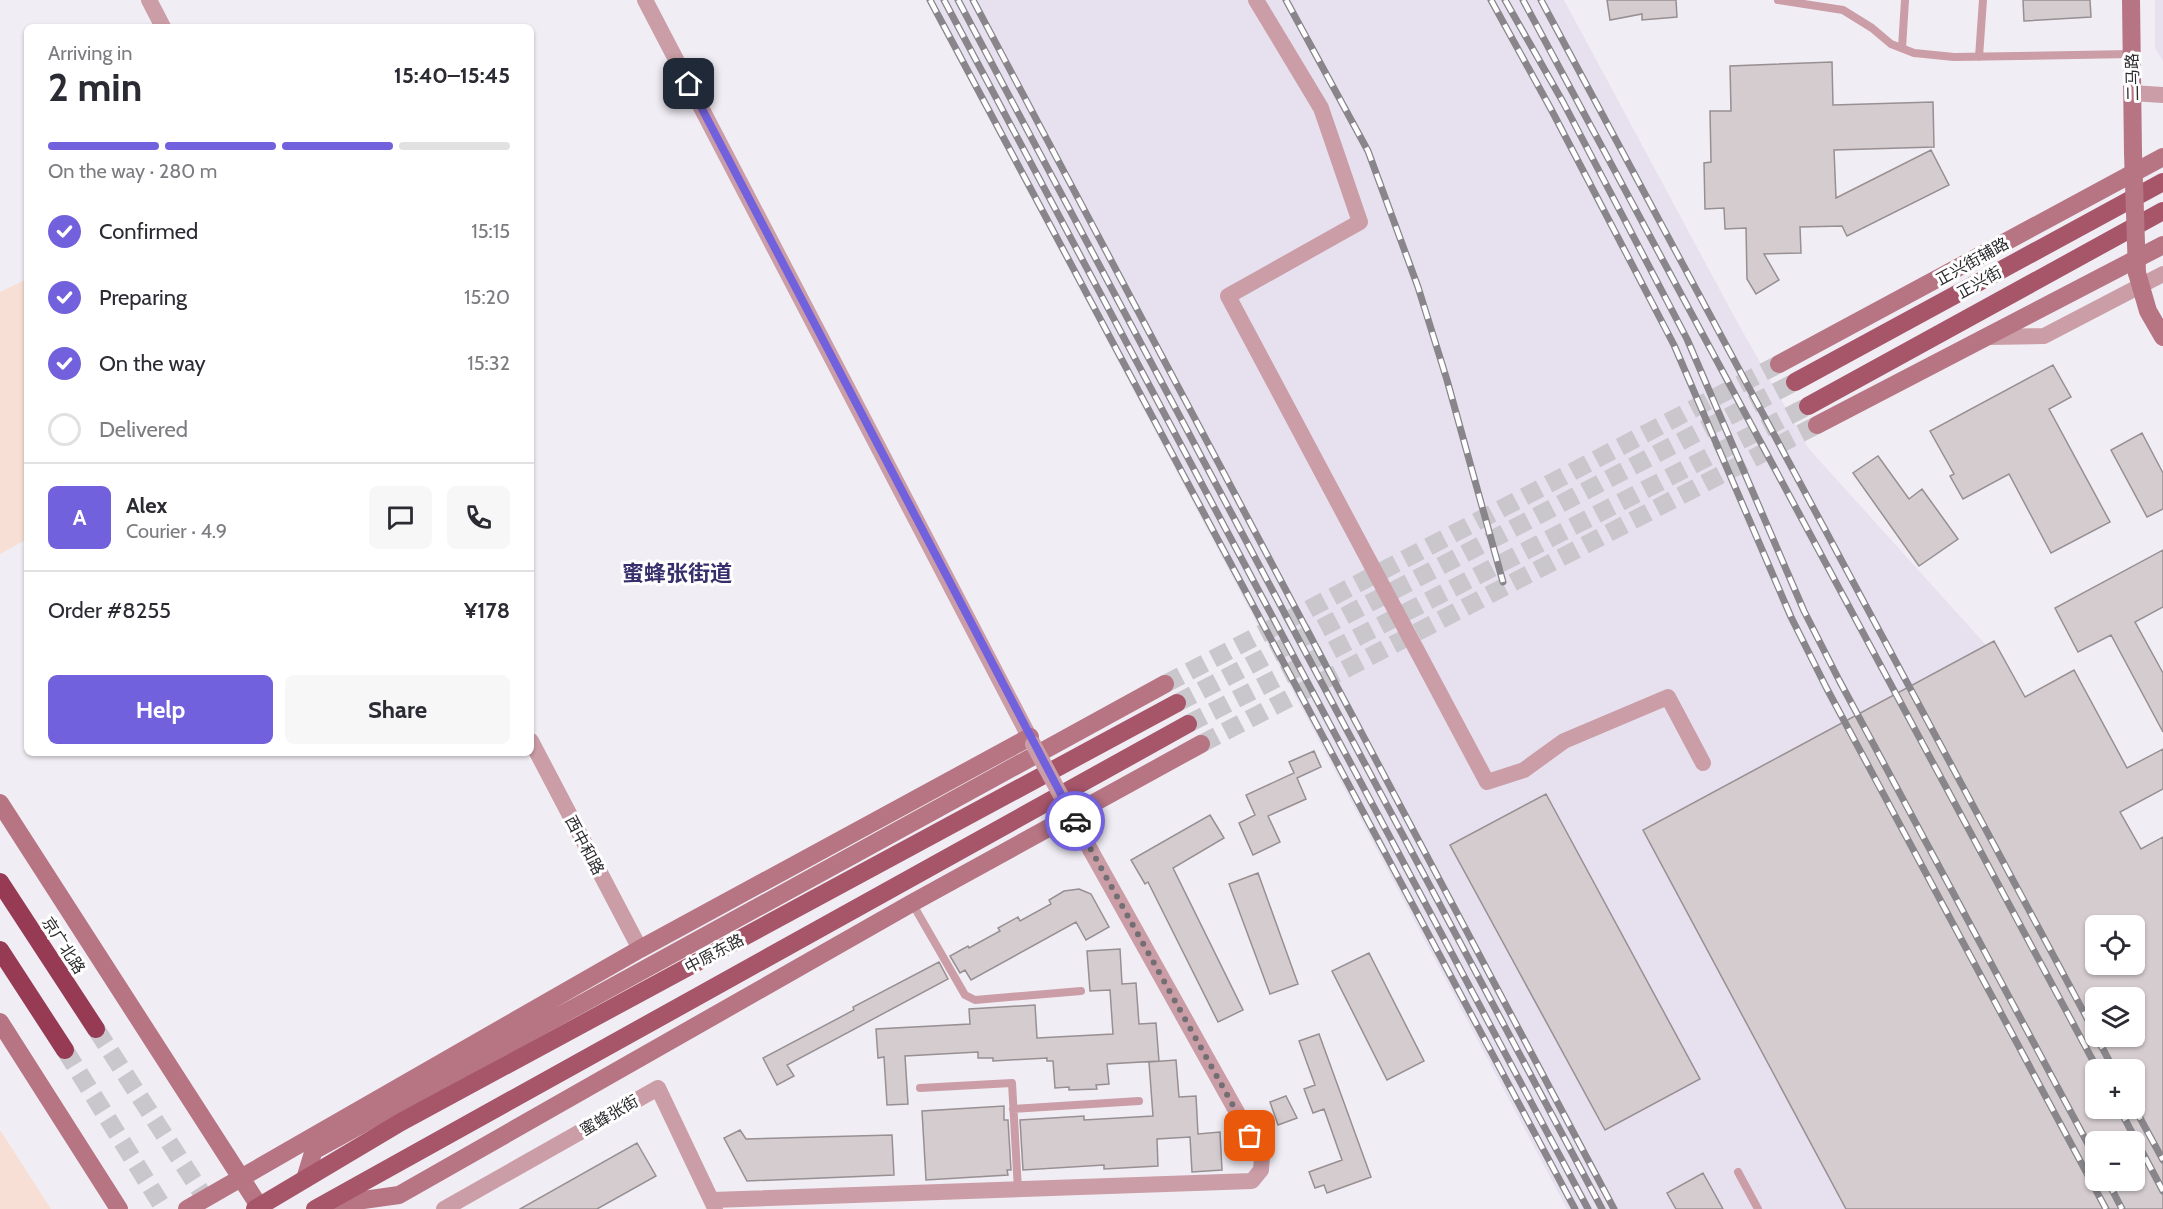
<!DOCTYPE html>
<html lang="en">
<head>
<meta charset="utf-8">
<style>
  body { margin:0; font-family:Cabin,"Noto Sans SC",sans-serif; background:#f7f7f7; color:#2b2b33; height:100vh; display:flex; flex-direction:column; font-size:22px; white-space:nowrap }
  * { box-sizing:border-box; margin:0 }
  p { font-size:20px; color:#7c7c81 }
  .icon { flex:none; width:33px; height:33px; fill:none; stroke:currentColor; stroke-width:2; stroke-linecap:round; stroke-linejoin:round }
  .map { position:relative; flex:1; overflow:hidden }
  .sheet { position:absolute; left:24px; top:24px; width:510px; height:732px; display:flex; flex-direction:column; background:#fff; border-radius:9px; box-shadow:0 2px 4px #0004 }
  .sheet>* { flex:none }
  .controls { position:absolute; left:2085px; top:915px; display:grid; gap:12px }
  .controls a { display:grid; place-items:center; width:60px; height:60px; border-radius:9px; background:#fff; box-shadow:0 2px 4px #0004; font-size:30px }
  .pin { position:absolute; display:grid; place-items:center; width:51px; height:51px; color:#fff; margin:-26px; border-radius:12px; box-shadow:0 3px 9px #0006 }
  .courier { position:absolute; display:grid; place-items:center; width:60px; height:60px; margin:-30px; border:4px solid #7261dc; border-radius:50%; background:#fff; color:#222; box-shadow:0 2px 8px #0007 }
  .summary em { font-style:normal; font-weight:800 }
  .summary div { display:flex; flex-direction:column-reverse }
  .summary { display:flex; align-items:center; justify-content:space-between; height:102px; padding:0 24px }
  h1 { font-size:39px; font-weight:800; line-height:45px }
  .bar { display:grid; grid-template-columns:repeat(4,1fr); gap:9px 6px; align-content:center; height:72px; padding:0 24px }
  .bar i { height:8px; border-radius:4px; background:#e1e1e2 }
  .bar .current { background:#7261dc }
  .bar p { grid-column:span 4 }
  .line { display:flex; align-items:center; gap:15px; padding:0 24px; border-top:2px solid #e1e1e2 }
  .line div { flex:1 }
  .round { display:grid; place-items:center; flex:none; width:63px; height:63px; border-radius:9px; background:#f7f7f7 }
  ol { padding:0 24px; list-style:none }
  li { display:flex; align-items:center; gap:18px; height:66px }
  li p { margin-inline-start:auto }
  li .icon { padding:6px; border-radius:50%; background:#7261dc; color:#fff; stroke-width:4 }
  li:last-child { color:#7c7c81 }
  li i { width:33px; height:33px; border:3px solid #e1e1e2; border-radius:50% }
  .button { display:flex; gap:12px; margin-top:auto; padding:12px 24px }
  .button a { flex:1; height:69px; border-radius:9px; background:#7261dc; color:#fff; font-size:24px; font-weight:800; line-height:69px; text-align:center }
  .button a+a { background:#f7f7f7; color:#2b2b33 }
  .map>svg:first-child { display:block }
</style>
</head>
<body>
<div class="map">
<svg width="2163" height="1209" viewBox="0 0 2163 1209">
  <rect width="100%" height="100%" fill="#f0edf4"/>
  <path fill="#e7e1ef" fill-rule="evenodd" d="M927,0H1564L1735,318L1809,449L1986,645L2009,668L2102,829L2163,890V1209H1567ZM2096,926H2134V964H2096ZM2096,998H2134V1036H2096ZM2096,1070H2134V1108H2096ZM2096,1142H2134V1180H2096Z
    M2155,0H2163V61L2155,48Z"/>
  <path fill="#f7dfd5" d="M27,279V539L0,554V292Z
    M0,1130L51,1209H0Z"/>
  <path fill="#d5cccf" stroke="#978f92" stroke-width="1.5" fill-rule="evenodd" d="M1607,0H1676L1677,17L1642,20V14L1610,20Z
    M2023,0H2090L2091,17L2024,21Z
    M1832,62L1833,105L1933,102L1934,147L1834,150L1836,198L1931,150L1949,185L1847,236L1842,226L1800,227L1801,253L1764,254L1779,280L1756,294L1747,279L1746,228L1725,229L1724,208L1705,209L1704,163L1711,162L1710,111H1731L1730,66Z
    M2053,365L2071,397L2049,409L2110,522L2051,553L2009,474L1963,499L1950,476L1954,474L1930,431Z
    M2142,433L2163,473V509L2147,517L2111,450Z
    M1878,456L1909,499L1922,489L1958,539L1919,566L1853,473Z
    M2163,550V607L2135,622L2163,673V732L2111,635L2078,652L2055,608Z
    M1994,641L2025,697L2074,670L2127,768L2163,749V789L2120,812L2141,849L2163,837V1209H1846L1643,830ZM2096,926H2134V964H2096ZM2096,998H2134V1036H2096ZM2096,1070H2134V1108H2096ZM2096,1142H2134V1180H2096Z
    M1314,751L1321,767L1297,778L1306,799L1268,816L1280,842L1253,855L1239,823L1255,815L1246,795L1294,773L1289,762Z
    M1546,794L1700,1079L1605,1130L1450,845Z
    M1210,815L1224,838L1173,868L1243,1010L1218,1022L1148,882L1145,884L1131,860Z
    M1258,873L1298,984L1270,994L1229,884Z
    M1079,889L1091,894L1109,927L1086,940L1076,922L971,980L965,970L960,973L950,956L968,946L969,948L1000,931L998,928L1018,917L1020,921L1051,904L1049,900L1064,891Z
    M1120,949L1122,984L1136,983L1139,1024L1156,1023L1159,1061L1107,1064L1109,1084L1096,1085L1097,1089L1069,1090V1087L1055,1088L1053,1061H1047V1058L993,1061V1058H978V1052L905,1056L908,1104L887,1105L884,1057L878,1058L876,1029L970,1024L969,1009L1035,1005L1037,1038L1113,1034L1110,990L1090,991L1087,951Z
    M1369,953L1424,1061L1387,1080L1332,971Z
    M939,962L948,979L787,1065L794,1076L777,1085L763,1058L854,1010L853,1007Z
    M1319,1034L1371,1177L1327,1193L1324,1185L1315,1188L1309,1172L1342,1160L1324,1109L1313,1113L1304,1089L1315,1085L1299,1041Z
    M1176,1060L1179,1097L1196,1096L1198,1134L1220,1132L1222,1170L1192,1172L1190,1137L1157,1139L1158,1166L1104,1169V1165L1023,1170L1020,1120L1084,1116V1120L1153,1116L1149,1062Z
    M1286,1096L1297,1118L1278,1125L1270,1102Z
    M1004,1106V1120H1008L1011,1170H1007L1008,1175L926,1180L922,1111Z
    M740,1130L746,1139L892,1135L894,1175L747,1181L724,1138Z
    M637,1143L656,1176L597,1209H520Z
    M1703,1173L1723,1209H1676L1667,1193Z"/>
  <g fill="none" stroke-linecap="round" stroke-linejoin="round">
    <path stroke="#c9c6cc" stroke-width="18" stroke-dasharray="18 9" stroke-linecap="butt" d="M1165,684L1779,364
      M1201,744L1817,425"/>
    <path stroke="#c9c6cc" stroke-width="18" stroke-dasharray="18 9" stroke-linecap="butt" d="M1177,703L1795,382
      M1188,724L1808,406"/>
    <path stroke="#c9c6cc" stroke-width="18" stroke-dasharray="18 9" stroke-linecap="butt" d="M96,1029L212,1209
      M65,1050L164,1209"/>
    <path stroke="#cb9da6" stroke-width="8" d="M1778,0L1843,10L1872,28L1891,44L1914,53L1954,57L2131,54
      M1902,48L1905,0
      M1979,57L1983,0
      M912,903L965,995L975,1000L1081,991
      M920,1088L1012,1083L1018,1190
      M1013,1109L1139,1101
      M1738,1172L1758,1209"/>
    <path stroke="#cb9da6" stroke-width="16" d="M149,0L163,27
      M645,0L1033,744
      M1256,0L1321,108L1360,222L1228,296L1487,782L1524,770L1564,741L1668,697L1703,763
      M2132,93L2163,95
      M1987,337L2044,336L2163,274
      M531,741L640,949
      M712,1200L1252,1181L1261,1170L1262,1157L1091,851
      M444,1209L658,1088L715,1208"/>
    <path stroke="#b77483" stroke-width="18" d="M2131,0L2133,153
      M2137,273L2148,311L2163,337
      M1779,364L2163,157
      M1817,425L2163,245
      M0,803L261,1209
      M0,1022L119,1209
      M313,1151L1165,684
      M305,1179L319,1133L640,949L1030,737
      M321,1206L399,1195L912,903L1201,744
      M187,1209L319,1133"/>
    <path stroke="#a7566a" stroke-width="18" d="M1795,382L2163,182
      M1808,406L2163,211
      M255,1209L401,1122L1177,703
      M315,1209L1188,724"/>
    <path stroke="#973b55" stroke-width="18" d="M0,882L96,1029
      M0,950L65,1050"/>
    <g stroke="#88868b" stroke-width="7">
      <path id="rail" d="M930,0L1575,1209
        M944,0L1588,1209
        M958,0L1602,1209
        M973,0L1614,1209
        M1286,0L1368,151L1418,287L1447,380L1503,582
        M1491,0L1552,111L1674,345L1791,617L1826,687L2106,1209
        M1505,0L1563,102L1687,339L1804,611L1839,680L2096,1159
        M1523,0L2098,1070
        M1541,0L2096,1035
        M2096,1036L2114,1070
        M2134,1107L2163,1160
        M2119,1108L2163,1191
        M2107,1180L2122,1209"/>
    </g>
    <use href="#rail" stroke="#fff" stroke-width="4.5" stroke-dasharray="14" stroke-linecap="butt"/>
    <path stroke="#cb9da6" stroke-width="16" d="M1033,744L1091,851"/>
    <path stroke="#b77483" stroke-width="18" d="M2133,153L2137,273"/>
  </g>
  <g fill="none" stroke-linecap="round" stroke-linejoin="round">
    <path stroke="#716f73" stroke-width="6" stroke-dasharray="0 10.8" d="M1075,821L1250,1136"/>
    <path stroke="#7261dc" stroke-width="8" d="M689,84L1075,821"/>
  </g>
  <g text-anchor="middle" stroke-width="6" stroke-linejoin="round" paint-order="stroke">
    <g font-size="16" fill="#2c2b2e" stroke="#fff">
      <text transform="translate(2132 77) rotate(-91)" y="6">二马路</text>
      <text transform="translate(1972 261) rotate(-29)" y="6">正兴街辅路</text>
      <text transform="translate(1979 282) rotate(-29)" y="6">正兴街</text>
      <text transform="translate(585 845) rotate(62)" y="6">西中和路</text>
      <text transform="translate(64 945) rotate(57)" y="6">京广北路</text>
      <text transform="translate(714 953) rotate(-28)" y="6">中原东路</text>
      <text transform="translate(609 1115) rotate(-30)" y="6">蜜蜂张街</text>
    </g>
    <g font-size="22" font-weight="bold" fill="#372f6b" stroke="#fff">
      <text x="677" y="581">蜜蜂张街道</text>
    </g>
  </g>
</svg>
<div class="controls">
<a><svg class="icon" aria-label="locate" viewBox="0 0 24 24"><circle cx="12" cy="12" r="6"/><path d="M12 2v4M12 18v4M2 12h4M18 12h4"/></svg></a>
<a><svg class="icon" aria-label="layers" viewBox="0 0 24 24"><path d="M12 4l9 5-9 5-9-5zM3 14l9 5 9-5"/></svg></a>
<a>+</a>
<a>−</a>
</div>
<div class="pin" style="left:1250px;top:1136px;background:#ea580c"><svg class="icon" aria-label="bag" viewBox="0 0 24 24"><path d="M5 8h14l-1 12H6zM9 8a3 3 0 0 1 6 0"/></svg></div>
<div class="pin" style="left:689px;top:84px;background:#1f2937"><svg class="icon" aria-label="home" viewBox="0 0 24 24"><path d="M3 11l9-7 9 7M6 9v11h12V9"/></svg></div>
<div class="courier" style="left:1075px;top:821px"><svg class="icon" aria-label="car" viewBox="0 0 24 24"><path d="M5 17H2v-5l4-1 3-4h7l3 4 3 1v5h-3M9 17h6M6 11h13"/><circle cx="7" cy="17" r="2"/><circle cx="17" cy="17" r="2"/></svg></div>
<section class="sheet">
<div class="summary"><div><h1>2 min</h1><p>Arriving in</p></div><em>15:40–15:45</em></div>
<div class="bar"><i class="current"></i><i class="current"></i><i class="current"></i><i></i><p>On the way · 280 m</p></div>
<ol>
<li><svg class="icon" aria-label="check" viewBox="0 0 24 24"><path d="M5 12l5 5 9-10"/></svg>Confirmed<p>15:15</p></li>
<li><svg class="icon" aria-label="check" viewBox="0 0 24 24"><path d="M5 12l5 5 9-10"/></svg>Preparing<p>15:20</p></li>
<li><svg class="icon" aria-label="check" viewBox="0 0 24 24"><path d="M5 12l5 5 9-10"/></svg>On the way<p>15:32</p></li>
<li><i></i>Delivered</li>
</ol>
<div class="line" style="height:108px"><b class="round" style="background:#7261dc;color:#fff">A</b><div><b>Alex</b><p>Courier · 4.9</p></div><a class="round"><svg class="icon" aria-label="chat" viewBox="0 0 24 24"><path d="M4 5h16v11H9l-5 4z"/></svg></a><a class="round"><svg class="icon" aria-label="phone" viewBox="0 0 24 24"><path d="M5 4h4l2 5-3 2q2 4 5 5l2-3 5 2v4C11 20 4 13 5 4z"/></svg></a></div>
<div class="line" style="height:78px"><div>Order #8255</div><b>¥178</b></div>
<div class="button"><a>Help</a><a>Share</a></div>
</section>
</div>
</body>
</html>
